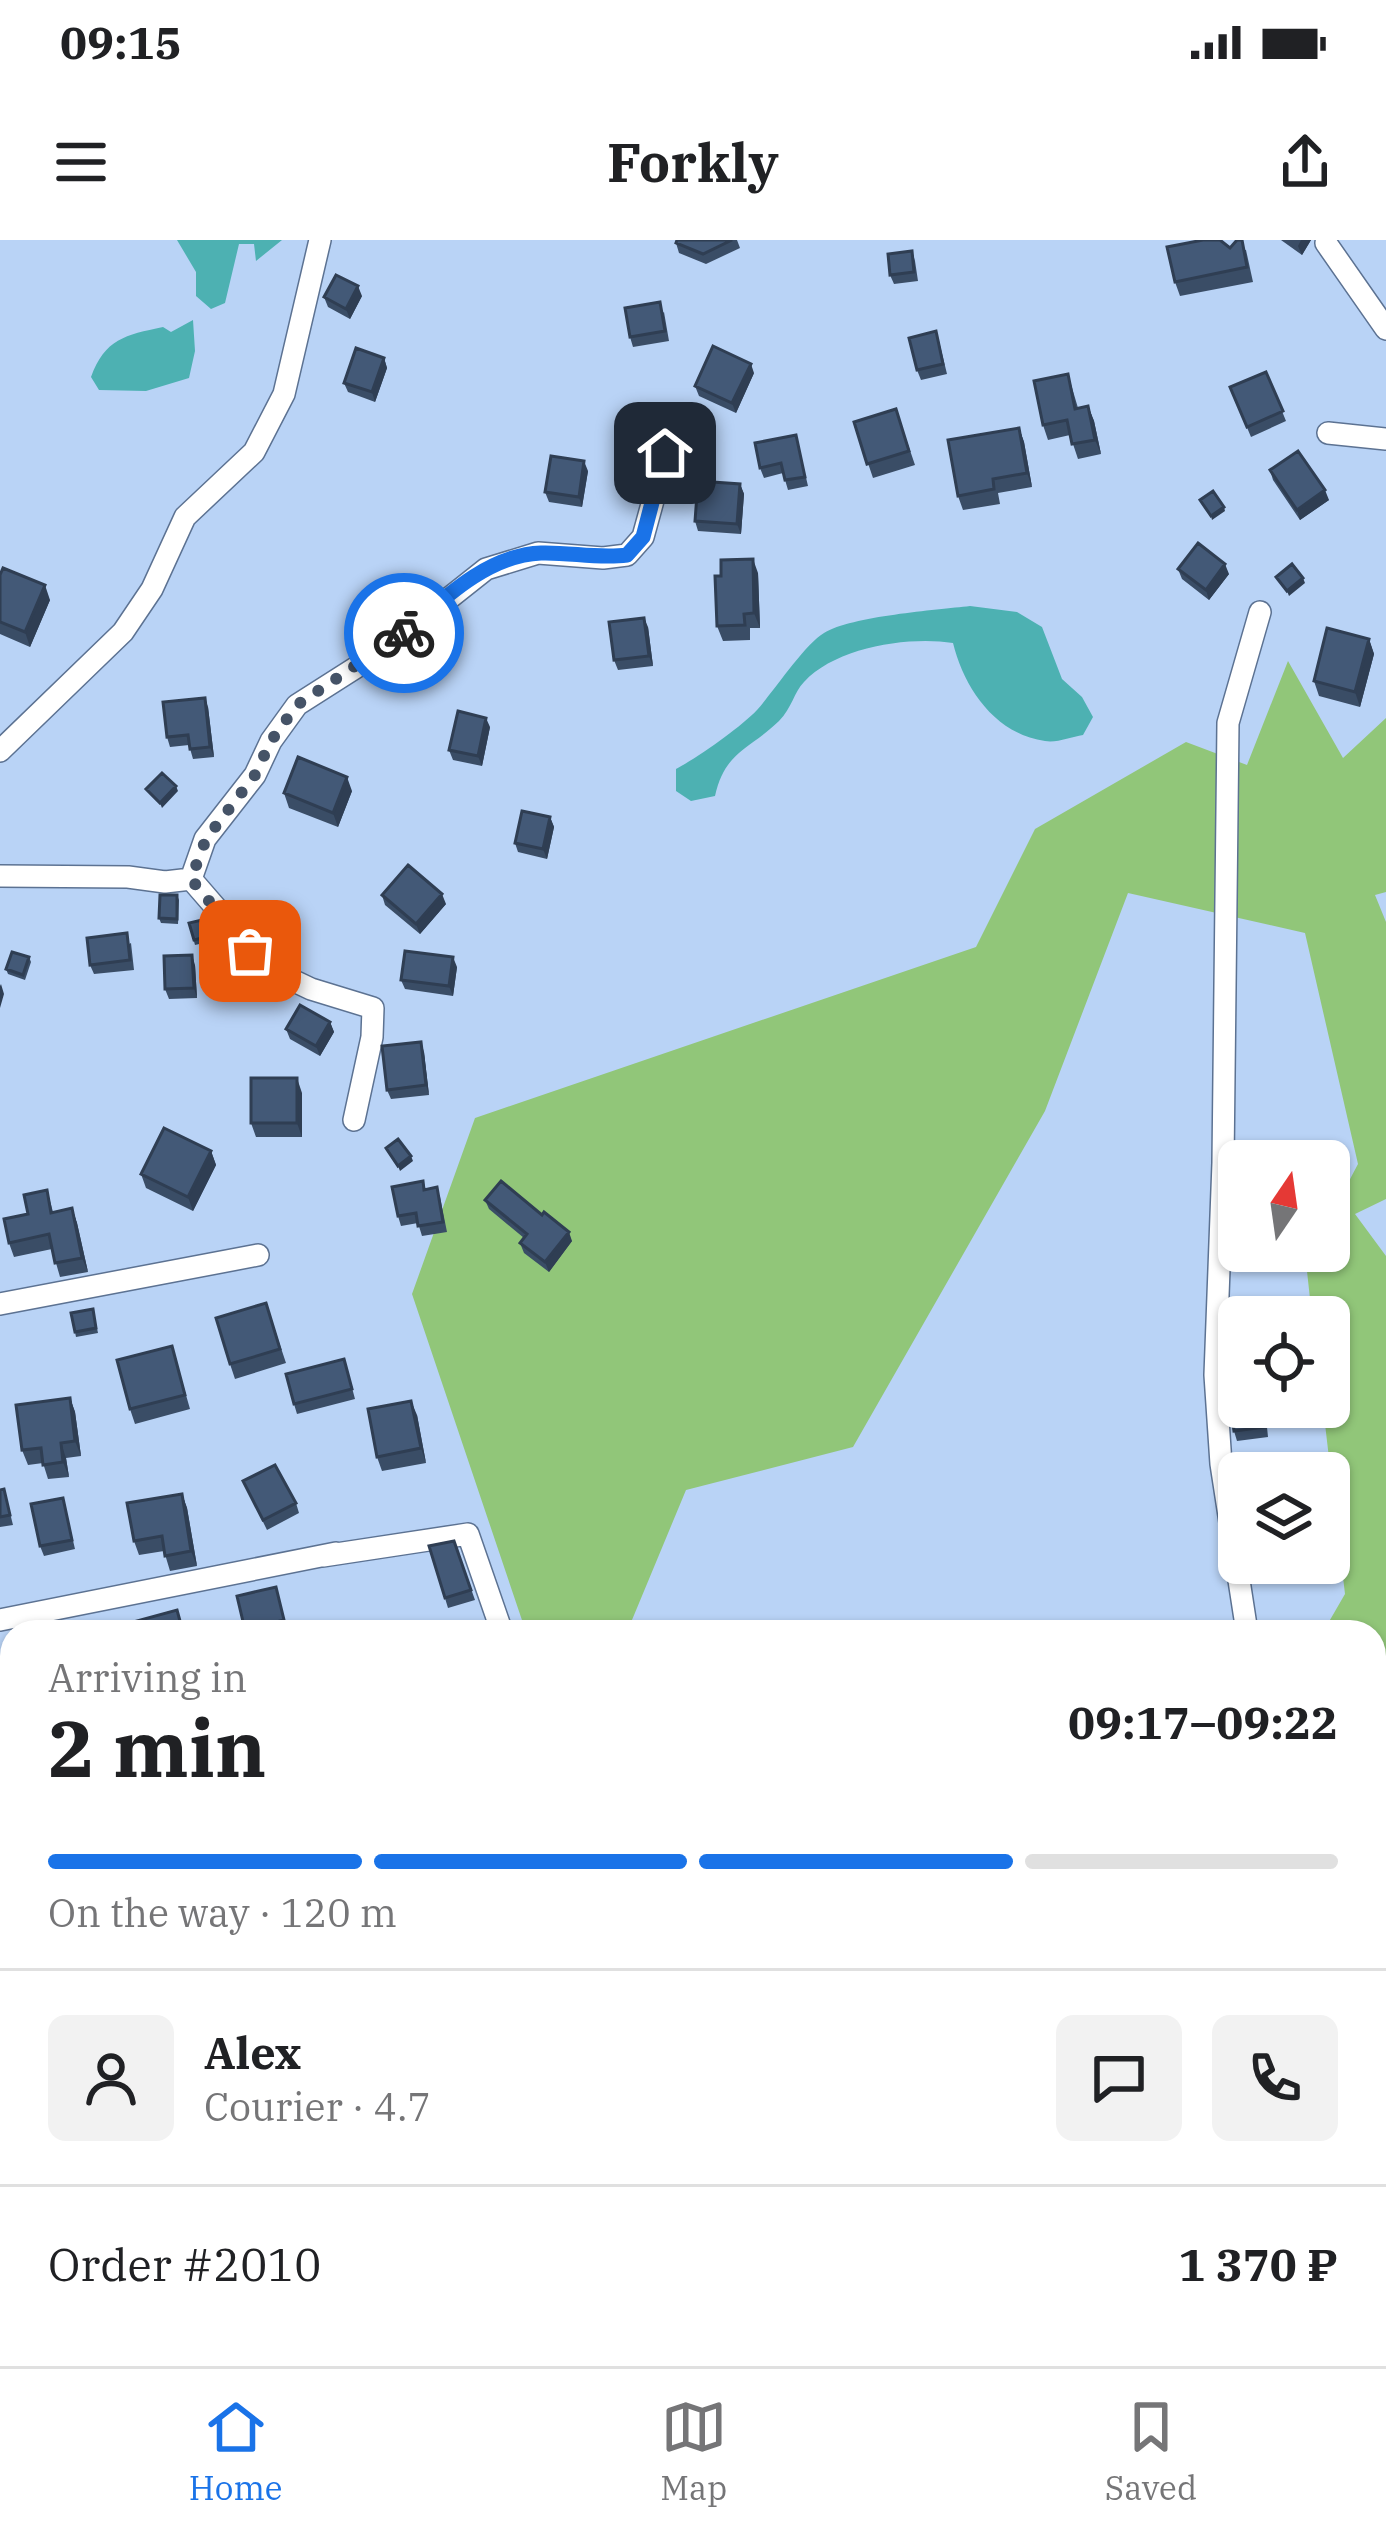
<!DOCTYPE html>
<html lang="en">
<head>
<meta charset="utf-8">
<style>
  body { margin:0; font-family:"IBM Plex Serif",serif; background:#f2f2f2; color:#202124; height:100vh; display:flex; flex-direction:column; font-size:45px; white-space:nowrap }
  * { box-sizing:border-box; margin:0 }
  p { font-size:39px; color:#757577 }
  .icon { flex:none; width:66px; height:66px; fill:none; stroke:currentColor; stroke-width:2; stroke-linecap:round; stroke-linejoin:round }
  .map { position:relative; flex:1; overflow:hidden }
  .details { position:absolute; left:0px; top:1380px; width:1386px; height:747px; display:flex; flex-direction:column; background:#fff; border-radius:36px 36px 0 0; box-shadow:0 3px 9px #0004 }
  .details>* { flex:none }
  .needle { width:78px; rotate:13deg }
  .tools { position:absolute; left:1218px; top:900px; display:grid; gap:24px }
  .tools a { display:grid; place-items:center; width:132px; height:132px; border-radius:18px; background:#fff; box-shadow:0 3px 9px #0004; font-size:60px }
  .pin { position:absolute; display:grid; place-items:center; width:102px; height:102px; color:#fff; margin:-51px; border-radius:24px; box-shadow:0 6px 18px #0006 }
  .courier { position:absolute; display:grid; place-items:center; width:120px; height:120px; margin:-60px; border:9px solid #1a73e8; border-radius:50%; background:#fff; color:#222; box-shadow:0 3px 15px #0007 }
  .headline em { font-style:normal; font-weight:700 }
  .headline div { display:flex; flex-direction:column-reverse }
  .headline { display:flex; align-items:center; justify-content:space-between; height:204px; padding:0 48px }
  h1 { font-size:78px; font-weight:700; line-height:90px }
  .bar { display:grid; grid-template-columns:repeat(4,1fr); gap:18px 12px; align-content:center; height:144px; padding:0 48px }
  .bar i { height:15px; border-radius:9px; background:#e0e0e0 }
  .bar .current { background:#1a73e8 }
  .bar p { grid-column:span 4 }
  .line { display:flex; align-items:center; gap:30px; padding:0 48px; border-top:3px solid #e0e0e0 }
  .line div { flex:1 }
  .round { display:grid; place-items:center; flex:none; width:126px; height:126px; border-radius:18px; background:#f2f2f2 }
  .status { display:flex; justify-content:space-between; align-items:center; height:84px; padding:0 60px; background:#fff; direction:ltr }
  .status svg { height:33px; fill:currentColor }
  header { display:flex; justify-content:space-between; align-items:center; height:156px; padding:0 48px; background:#fff; font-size:54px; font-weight:700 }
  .tabs { display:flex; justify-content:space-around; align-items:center; height:168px; border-top:3px solid #e0e0e0; background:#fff; font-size:33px; color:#757577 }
  .tabs a { display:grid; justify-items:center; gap:6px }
  .tabs .current { color:#1a73e8 }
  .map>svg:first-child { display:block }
</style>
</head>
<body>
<div class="status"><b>09:15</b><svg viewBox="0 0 49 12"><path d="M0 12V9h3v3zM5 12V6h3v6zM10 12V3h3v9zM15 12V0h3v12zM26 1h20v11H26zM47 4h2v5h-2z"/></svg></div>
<header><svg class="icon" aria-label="menu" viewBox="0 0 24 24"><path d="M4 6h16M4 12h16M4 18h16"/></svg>Forkly<svg class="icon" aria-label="share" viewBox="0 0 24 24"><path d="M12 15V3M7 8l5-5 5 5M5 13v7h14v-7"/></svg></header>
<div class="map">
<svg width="1386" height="2126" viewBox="0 0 1386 2126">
  <rect width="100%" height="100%" fill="#b9d3f6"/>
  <path fill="#91c679" d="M1288,421L1343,518L1386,478V652L1375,655L1386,682V959L1355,974L1386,1016V1676L1374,1622V1392H1323L1345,1354L1323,1167H1329V1077H1312L1306,1022L1312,1011H1329V979L1358,924L1305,693L1128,653L1045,871L853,1207L686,1250L627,1392H526L412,1054L475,878L976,707L1035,589L1186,502L1247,525Z"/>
  <path fill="#4db1b2" d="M177,0H282L256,21L254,4H239L225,63L211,69L196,56V32Z
    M193,80L195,111L189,138L146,151L99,150L91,137C105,99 125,95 163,87L171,92Z
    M970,366L1017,372L1042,387L1062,439L1082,457L1093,477L1083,495C1071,497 1057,503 1045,501C995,494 964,448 953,403C909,396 836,407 804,442C794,452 792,468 779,481C749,510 725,511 715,556L691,561L676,551V529C697,518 741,487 757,470C774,451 805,404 824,393C852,376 936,370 970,366Z"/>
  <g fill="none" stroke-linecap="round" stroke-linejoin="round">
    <g stroke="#5c7292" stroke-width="24">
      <path id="street" d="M1326,3L1386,89
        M1328,193L1386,199
        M0,511L123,392L152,349L185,277L254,212L284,154L320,0
        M0,636L128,637L165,642L191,639
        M191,639L205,599L255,535L271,501L297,465L385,409L486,329L538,313L603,318L627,315L643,297L666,213
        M191,639L269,729L311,749L373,768L372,797L354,880
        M0,1064L258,1015
        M323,1316L468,1294L502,1392
        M0,1380L336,1313
        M1247,1392L1221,1224L1215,1135L1223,923L1228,483L1260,372
        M1379,2126L1386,2122"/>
    </g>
    <g stroke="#5c7292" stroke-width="33">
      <path id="secondary" d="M1374,1739L1386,1738
        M508,2126L528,2115"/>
    </g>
    <use href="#street" stroke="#fff" stroke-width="21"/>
    <use href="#secondary" stroke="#fff" stroke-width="30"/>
  </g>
  <path fill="#3a4d66" d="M677,0H737L740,8L706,24L679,13L676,3Z
    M1281,0H1311L1302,15Z
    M1230,8L1246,10L1253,42L1180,56L1175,42Z
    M912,11L915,21L918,41L894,44L890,35Z
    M362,56L350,79L328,67L324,57Z
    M664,72L669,101L633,107L630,97Z
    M939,101L947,134L921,140L917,130Z
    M384,118L387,128L375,162L348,152L344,143Z
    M1266,132L1286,181L1251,197L1230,147Z
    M754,133L736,173L699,156L695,146Z
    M1068,134L1078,168L1088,166L1094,181L1101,214L1078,219L1070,195L1048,200L1043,185Z
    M896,169L915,225L873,238L854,182Z
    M1019,188L1024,202L1032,247L998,253L1000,264L963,270L958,256Z
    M796,195L808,246L788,250L783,233L764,238L760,228Z
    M1270,230L1329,260L1300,280L1273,240Z
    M588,231L582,267L549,262L545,252Z
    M740,244L744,254L741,294L698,291L695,281Z
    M1178,329L1229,334L1209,360L1182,339Z
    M758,333L760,388H750V400L723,401L717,386Z
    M0,335L50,360L30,407L0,394Z
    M648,387L653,426L618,430L614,420Z
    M1369,399L1374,414L1360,467L1319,456L1314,441Z
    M208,467L214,517L193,519L189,505L170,507L167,497Z
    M490,487L482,526L453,520L449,510Z
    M352,551L338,587L289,568L284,553Z
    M550,577L554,587L547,619L518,612L515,603Z
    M177,655L179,660L178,684L161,683L159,678Z
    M382,655L446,664L420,694L385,665Z
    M206,679L212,701L195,705L189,683Z
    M131,703L134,730L94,734L90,725Z
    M29,717L31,722L25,740L8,734L6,729Z
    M195,725L197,758L169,759L165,749Z
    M457,727L453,756L405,749L401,740Z
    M330,782L334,792L320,816L290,799L286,789Z
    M424,812L429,855L391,859L387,850Z
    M302,853V897H256L251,883Z
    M211,911L216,925L193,971L146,948L141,934Z
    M423,941L426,950L440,957L447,992L422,996L418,983L401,986L398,976Z
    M47,950L53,972L72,968L77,983L88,1032L60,1037L52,1009L14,1017L9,1003Z
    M485,960L572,1001L549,1032L524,1013L520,1003L524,998L489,969Z
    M266,1063L286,1123L235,1139L230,1124Z
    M94,1074L98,1093L76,1097L75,1092Z
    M172,1106L190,1169L135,1184L130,1169Z
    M347,1129L355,1159L297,1174L294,1164Z
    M70,1158L75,1172L81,1216L66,1218L69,1237L48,1239L43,1223L28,1225L22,1210Z
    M1239,1167H1265L1268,1197L1237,1201L1234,1191Z
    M417,1175L426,1223L382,1231L377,1217Z
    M243,1241L296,1263L299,1273L267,1290Z
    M4,1249L13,1285L0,1287V1250Z
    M182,1254L187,1268L197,1326L170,1331L164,1311L139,1315L134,1301Z
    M63,1258L75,1309L44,1316L40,1306Z
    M454,1301L475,1360L448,1368L429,1306Z
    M276,1347L287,1390L279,1392H245L237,1356Z"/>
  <path fill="#2f3e53" d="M1301,0H1311L1302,15L1298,6Z
    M358,46L362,56L350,79L346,69Z
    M384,118L387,128L375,162L372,152Z
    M751,124L754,133L736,173L732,163Z
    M1088,166L1094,181L1101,214L1095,200Z
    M1019,188L1024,202L1032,247L1027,233Z
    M584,221L588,231L582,267L579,257Z
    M740,244L744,254L741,294L737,284Z
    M1325,250L1329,260L1300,280L1297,270Z
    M1224,267L1225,271L1212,280L1211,276Z
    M753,319L758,333L760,388L754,373Z
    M1225,324L1229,334L1209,360L1206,350Z
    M1303,338L1305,343L1289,356L1287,351Z
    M45,345L50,360L30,407L25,392Z
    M644,378L648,387L653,426L649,416Z
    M1369,399L1374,414L1360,467L1355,452Z
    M205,458L208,467L214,517L210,507Z
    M486,478L490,487L482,526L478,516Z
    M347,537L352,551L338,587L333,573Z
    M176,546L178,551L162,568L160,563Z
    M550,577L554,587L547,619L543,609Z
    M442,654L446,664L420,694L416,684Z
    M192,715L195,725L197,758L194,748Z
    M453,717L457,727L453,756L449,746Z
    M1,744L4,754L0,768V746Z
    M330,782L334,792L320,816L316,806Z
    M421,802L424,812L429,855L426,845Z
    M297,838L302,853V897L297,883Z
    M211,911L216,925L193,971L188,957Z
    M411,916L413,921L400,931L398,926Z
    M72,968L77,983L88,1032L82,1018Z
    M569,992L572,1001L549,1032L545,1022Z
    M70,1158L75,1172L81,1216L75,1201Z
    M411,1161L417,1175L426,1223L421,1208Z
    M61,1203L66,1218L69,1237L63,1222Z
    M182,1254L187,1268L197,1326L191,1311Z"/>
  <path fill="#435977" stroke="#2f3e53" stroke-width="3" d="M677,0H732L703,14L676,3Z
    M1203,0H1220L1230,8L1237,0H1242L1247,27L1175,42L1167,7Z
    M912,11L914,32L890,35L888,14Z
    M336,35L358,46L346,69L324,57Z
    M660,62L665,91L630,97L625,68Z
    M936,91L943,124L917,130L909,98Z
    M713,106L751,124L732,163L695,146Z
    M356,108L384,118L372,152L344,143Z
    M1266,132L1283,171L1247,187L1230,147Z
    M1068,134L1075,169L1088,166L1095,200L1072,204L1067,180L1043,185L1034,141Z
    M896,169L909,211L867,224L854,182Z
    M1019,188L1027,233L993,239L994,249L958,256L948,200Z
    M796,195L805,237L785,240L781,223L760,228L755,203Z
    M1298,211L1325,250L1297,270L1270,230Z
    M551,216L584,221L579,257L545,252Z
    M698,241L740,244L737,284L695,281Z
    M1213,251L1224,267L1211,276L1200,260Z
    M1198,303L1225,324L1206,350L1178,329Z
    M753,319L754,373L744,374L745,385L717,386L715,336H721V320Z
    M1292,324L1303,338L1287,351L1276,337Z
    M3,328L45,345L25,392L0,382V335Z
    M644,378L649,416L614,420L609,382Z
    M1327,388L1369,399L1355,452L1314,441Z
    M205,458L210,507L190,509L188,495L167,497L163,462Z
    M458,471L486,478L478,516L449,510Z
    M298,517L347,537L333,573L284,553Z
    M162,533L176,546L160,563L146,549Z
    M522,571L550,577L543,609L515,603Z
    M408,625L442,654L416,684L382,655Z
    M160,655H177V679L159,678Z
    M206,679L210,696L194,700L189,683Z
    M127,693L130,720L90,725L87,698Z
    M405,711L453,717L449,746L401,740Z
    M12,712L29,717L23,735L6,729Z
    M192,715L194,748L165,749L164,716Z
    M300,765L330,782L316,806L286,789Z
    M421,802L426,845L387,850L382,806Z
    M251,838H297V883H251Z
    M164,888L211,911L188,957L141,934Z
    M398,899L411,916L398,926L386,908Z
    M423,941L424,950L437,947L443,982L418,986L416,973L398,976L392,947Z
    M501,941L542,975L544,972L569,992L545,1022L520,1003L527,994L485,960Z
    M47,950L51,973L72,968L82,1018L55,1023L49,994L9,1003L4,979L28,974L24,955Z
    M266,1063L280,1109L230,1124L216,1078Z
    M93,1069L96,1088L75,1092L71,1073Z
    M1239,1077V1106H1232V1078Z
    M172,1106L185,1155L130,1169L117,1120Z
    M344,1119L352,1149L294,1164L286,1134Z
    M1239,1154V1167H1262L1265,1187L1234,1191L1229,1155Z
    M70,1158L75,1201L61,1203L63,1222L43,1225L41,1208L22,1210L16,1165Z
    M411,1161L421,1208L377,1217L368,1169Z
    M275,1225L296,1263L263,1280L243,1241Z
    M4,1249L10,1275L0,1277V1250Z
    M182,1254L191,1311L165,1316L162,1296L134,1301L127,1263Z
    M63,1258L72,1300L40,1306L31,1264Z
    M454,1301L471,1350L445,1358L429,1306Z
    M276,1347L284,1380L245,1390L237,1356Z
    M177,1370L183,1392H135L133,1382Z"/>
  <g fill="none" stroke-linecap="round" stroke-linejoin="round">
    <path stroke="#455367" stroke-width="12" stroke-dasharray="0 21.6" d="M250,711L191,639L206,599L255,535L271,501L297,465L404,393"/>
    <path stroke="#1a73e8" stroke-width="15" d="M404,393C442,360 487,315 541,313C570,312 598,319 627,315L643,297L665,213"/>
  </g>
</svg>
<div class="tools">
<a><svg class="needle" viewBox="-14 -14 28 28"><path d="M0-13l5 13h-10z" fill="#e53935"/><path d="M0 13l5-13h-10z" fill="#757577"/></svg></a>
<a><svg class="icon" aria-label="locate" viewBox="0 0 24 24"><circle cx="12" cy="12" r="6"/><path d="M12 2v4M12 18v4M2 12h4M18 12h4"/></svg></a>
<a><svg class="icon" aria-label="layers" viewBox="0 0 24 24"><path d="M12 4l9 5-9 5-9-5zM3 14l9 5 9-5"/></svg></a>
</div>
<div class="pin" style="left:250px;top:711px;background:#ea580c"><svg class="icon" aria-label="bag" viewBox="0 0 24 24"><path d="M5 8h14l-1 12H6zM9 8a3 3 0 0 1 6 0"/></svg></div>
<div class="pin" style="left:665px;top:213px;background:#1f2937"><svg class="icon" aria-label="home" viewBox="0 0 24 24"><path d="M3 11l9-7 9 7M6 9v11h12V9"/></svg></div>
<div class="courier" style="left:404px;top:393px"><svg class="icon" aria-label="bike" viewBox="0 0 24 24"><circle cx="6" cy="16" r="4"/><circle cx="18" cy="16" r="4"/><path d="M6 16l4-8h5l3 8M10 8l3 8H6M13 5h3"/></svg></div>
<section class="details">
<div class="headline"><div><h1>2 min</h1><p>Arriving in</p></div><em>09:17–09:22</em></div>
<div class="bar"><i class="current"></i><i class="current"></i><i class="current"></i><i></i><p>On the way · 120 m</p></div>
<div class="line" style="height:216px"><a class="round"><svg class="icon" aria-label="person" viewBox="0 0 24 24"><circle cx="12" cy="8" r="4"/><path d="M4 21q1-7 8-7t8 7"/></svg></a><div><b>Alex</b><p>Courier · 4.7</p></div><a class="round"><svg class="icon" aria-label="chat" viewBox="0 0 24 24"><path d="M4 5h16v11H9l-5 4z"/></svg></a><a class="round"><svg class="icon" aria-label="phone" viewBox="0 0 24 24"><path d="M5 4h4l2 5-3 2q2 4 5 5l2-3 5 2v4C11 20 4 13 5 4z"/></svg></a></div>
<div class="line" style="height:156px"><div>Order #2010</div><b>1 370 ₽</b></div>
</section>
</div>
<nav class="tabs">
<a class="current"><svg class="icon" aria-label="home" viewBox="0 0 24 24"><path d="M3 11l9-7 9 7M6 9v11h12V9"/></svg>Home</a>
<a><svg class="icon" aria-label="map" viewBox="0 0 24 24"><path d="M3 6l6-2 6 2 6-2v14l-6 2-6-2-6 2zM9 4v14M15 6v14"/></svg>Map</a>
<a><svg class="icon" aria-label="saved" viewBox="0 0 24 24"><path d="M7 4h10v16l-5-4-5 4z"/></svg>Saved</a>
</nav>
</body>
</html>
